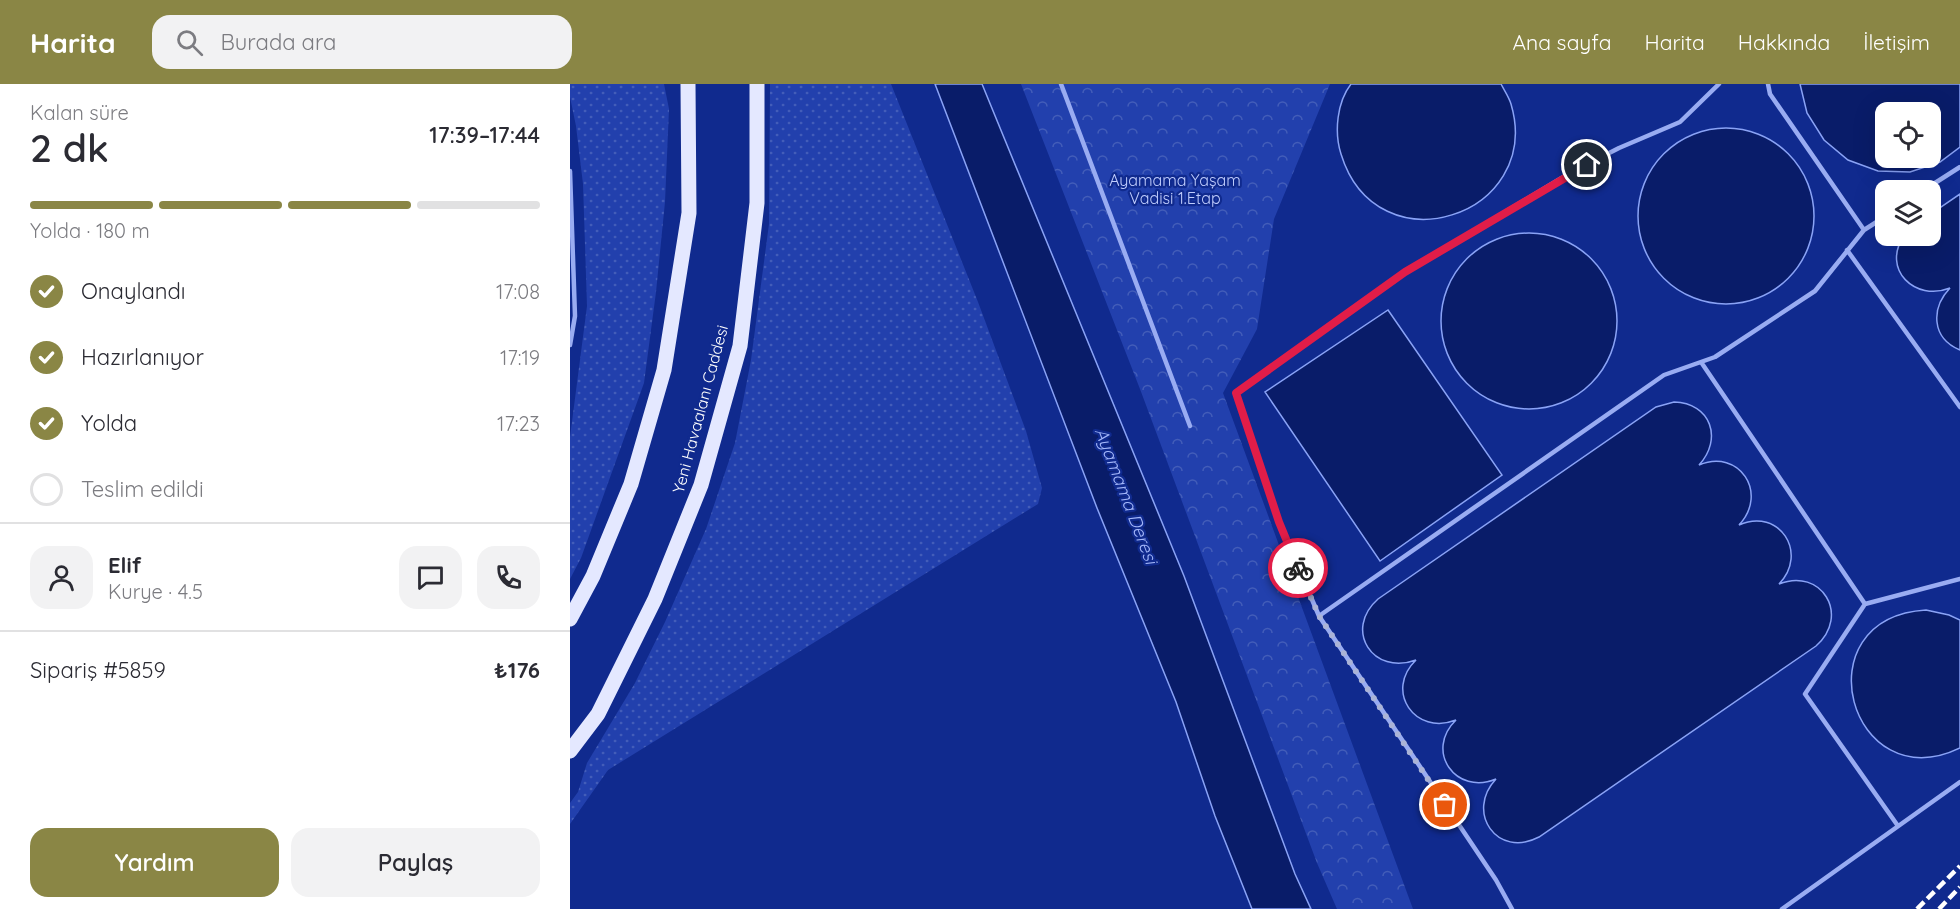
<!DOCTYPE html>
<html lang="tr">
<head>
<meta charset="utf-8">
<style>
  body { margin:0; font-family:Quicksand,sans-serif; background:#f2f2f3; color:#2b2b33; height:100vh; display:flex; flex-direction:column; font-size:22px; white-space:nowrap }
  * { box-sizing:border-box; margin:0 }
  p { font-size:20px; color:#7c7c81 }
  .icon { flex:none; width:33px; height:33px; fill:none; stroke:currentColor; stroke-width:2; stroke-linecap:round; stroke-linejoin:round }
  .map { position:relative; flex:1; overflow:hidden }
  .sheet { display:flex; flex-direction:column; background:#fff; width:570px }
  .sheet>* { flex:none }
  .tools { position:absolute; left:1305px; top:18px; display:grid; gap:12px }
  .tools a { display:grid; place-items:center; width:66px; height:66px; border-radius:12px; background:#fff; box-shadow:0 6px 24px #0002; font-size:30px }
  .pin { position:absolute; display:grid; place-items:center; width:51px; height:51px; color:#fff; margin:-26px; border:3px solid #fff; border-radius:50%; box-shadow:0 2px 6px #0007 }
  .courier { position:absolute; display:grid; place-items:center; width:60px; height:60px; margin:-30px; border:4px solid #e11d48; border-radius:50%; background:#fff; color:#222; box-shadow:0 2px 8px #0007 }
  .headline em { font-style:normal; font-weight:600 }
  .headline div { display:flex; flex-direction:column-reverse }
  .headline { display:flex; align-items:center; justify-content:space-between; height:102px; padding:0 30px }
  h1 { font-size:39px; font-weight:600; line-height:45px }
  .bar { display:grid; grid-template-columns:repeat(4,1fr); gap:9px 6px; align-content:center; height:72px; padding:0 30px }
  .bar i { height:8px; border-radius:4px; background:#e1e1e2 }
  .bar .on { background:#8a8645 }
  .bar p { grid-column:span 4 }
  .line { display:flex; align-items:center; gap:15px; padding:0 30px; border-top:2px solid #e1e1e2 }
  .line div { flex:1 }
  .round { display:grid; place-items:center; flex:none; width:63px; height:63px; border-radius:18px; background:#f2f2f3 }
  ol { padding:0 30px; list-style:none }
  li { display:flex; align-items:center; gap:18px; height:66px }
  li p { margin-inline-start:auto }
  li .icon { padding:6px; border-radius:50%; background:#8a8645; color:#fff; stroke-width:4 }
  li:last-child { color:#7c7c81 }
  li i { width:33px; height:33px; border:3px solid #e1e1e2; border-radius:50% }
  .cta { display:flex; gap:12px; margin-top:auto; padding:12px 30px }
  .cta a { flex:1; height:69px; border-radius:18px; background:#8a8645; color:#fff; font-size:24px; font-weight:600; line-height:69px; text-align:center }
  .cta a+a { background:#f2f2f3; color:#2b2b33 }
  header { display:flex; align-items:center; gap:36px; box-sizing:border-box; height:84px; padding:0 30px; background:#8a8645; color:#fff }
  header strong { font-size:28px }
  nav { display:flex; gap:33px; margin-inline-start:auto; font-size:21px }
  .search { width:420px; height:54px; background:#f2f2f3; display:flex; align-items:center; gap:15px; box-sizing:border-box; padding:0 21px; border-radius:18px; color:#7c7c81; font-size:22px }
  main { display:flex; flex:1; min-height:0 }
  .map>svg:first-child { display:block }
</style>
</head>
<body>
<header>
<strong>Harita</strong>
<div class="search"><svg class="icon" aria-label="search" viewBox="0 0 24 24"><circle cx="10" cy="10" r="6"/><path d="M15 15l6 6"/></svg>Burada ara</div>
<nav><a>Ana sayfa</a><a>Harita</a><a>Hakkında</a><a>İletişim</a></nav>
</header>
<main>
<section class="sheet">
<div class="headline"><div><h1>2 dk</h1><p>Kalan süre</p></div><em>17:39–17:44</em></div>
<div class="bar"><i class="on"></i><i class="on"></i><i class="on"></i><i></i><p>Yolda · 180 m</p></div>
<ol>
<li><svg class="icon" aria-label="check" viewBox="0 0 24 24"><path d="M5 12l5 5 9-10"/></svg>Onaylandı<p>17:08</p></li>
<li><svg class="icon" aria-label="check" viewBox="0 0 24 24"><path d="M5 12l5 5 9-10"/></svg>Hazırlanıyor<p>17:19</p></li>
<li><svg class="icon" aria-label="check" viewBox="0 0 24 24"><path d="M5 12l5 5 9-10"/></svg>Yolda<p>17:23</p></li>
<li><i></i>Teslim edildi</li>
</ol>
<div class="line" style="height:108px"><a class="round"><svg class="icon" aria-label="person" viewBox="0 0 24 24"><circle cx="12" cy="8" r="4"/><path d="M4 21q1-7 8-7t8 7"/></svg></a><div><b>Elif</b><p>Kurye · 4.5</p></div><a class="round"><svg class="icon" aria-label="chat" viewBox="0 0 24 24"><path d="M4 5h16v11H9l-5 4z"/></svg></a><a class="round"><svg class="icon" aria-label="phone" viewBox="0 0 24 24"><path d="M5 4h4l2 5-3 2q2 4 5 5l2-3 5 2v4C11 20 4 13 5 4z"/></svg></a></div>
<div class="line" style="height:78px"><div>Sipariş #5859</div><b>₺176</b></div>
<div class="cta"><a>Yardım</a><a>Paylaş</a></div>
</section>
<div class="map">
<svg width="1390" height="825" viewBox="0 0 1390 825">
  <defs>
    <pattern id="grass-dots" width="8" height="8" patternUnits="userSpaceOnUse" patternTransform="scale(1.5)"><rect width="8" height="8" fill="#2240ad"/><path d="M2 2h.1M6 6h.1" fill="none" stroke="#435db9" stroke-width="1.8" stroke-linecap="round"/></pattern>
    <pattern id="park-crowns" width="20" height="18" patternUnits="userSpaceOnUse" patternTransform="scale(1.5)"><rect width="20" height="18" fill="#2240ad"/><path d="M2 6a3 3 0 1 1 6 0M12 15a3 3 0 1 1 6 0" fill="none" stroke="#435db9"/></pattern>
  </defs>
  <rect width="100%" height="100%" fill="#102a8e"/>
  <path fill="url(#grass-dots)" d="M0,0H94L99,25L95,118L86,208L74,299L11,474L0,495V353L17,222L13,100L6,42L0,13Z
    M200,0H321L408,218L456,347L472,404L468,420L38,686L0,740V719L8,708L17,679L65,599L95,538L136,445L165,359L181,276L199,140Z"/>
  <path fill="url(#park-crowns)" d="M451,0H760L704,135L687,245L653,309L843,825H767L747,779L570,305Z"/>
  <path fill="#091c69" stroke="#8aa3f6" stroke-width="1.5" fill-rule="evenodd" d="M365,0H412L614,492L725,790L741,825H682L645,732L606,618L527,424Z
    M781,0H931C934,6 939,13 941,20C974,132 807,187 771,70C764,48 767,18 781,0Z
    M1230,0H1390V63L1370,78L1340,88L1308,87L1278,76L1254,56L1237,29ZM1316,28H1360V74H1316Z
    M1068 132a88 88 0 1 1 176 0a88 88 0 1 1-176 0Z
    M1390,110V266C1361,254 1361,224 1380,204C1345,218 1311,185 1334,152H1360L1361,130Z
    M871 237a88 88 0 1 1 176 0a88 88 0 1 1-176 0Z
    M818,226L932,391L810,477L695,308Z
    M1104,318C1141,319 1153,355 1129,381C1169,364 1199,409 1169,441C1209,423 1239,469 1209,500C1251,483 1281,531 1246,562L969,753C927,775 895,728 926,695C886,712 854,667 886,636C845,652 814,607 846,576C803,592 773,546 808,515L1086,323Z
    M1356,526L1379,531L1390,536V664C1280,717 1229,534 1356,526Z"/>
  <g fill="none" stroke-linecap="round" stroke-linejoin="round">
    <path stroke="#99acf2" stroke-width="4.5" d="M491,0L620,342
      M0,87L5,232L0,261
      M1354,106L1390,83
      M1294,146L1316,132
      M1277,166L1390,323
      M1131,278L1295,520L1390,495
      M1295,520L1235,610L1328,742
      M749,532L1094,291L1145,273L1245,207L1294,146L1200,10L1198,0
      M942,825L926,796L749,532L709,438L666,309L835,188L1000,89L1049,64L1110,38L1149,0
      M1212,825L1390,698"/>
    <path stroke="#e4e8ff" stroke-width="15" d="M0,535L23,492L61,400L94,286L119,129L118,0
      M0,667L28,630L85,515L131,401L170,262L187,119V0"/>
    <path stroke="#fff" stroke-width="4.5" stroke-dasharray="10 4.5" stroke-linecap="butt" d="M1347,825L1390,782
      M1369,825L1390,803"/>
  </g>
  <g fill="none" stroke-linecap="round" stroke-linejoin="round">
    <path stroke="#abb4d7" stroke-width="6" stroke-dasharray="0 10.8" d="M728,484L749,532L875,721"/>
    <path stroke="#e11d48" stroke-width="8" d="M728,484L709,438L666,309L835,188L1017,81"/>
  </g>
  <g text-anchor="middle" stroke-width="4.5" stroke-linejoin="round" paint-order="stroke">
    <g font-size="16" fill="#c0cdfd" stroke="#102a8e">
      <text x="605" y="102">Ayamama Yaşam<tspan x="605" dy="18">Vadisi 1.Etap</tspan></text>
    </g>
    <g font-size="16" fill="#fff" stroke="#102a8e">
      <text transform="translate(130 325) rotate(-75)" y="6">Yeni Havaalanı Caddesi</text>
    </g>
    <g font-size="18" font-style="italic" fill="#a4b7fa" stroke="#102a8e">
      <text transform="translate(556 412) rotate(69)" y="6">Ayamama Deresi</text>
    </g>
  </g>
</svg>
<div class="tools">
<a><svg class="icon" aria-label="locate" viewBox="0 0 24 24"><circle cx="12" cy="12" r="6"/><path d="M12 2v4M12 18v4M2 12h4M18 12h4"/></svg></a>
<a><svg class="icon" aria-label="layers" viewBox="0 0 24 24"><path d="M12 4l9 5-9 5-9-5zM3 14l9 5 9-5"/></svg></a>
</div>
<div class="pin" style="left:875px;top:721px;background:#ea580c"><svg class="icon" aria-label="bag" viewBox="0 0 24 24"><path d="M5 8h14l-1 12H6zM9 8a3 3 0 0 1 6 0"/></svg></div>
<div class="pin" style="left:1017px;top:81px;background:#1f2937"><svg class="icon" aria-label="home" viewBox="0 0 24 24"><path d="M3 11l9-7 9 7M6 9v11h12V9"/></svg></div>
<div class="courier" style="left:728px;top:484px"><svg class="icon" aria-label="bike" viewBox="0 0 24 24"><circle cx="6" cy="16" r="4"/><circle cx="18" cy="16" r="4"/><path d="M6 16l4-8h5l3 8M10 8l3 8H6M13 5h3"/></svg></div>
</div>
</main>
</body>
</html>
